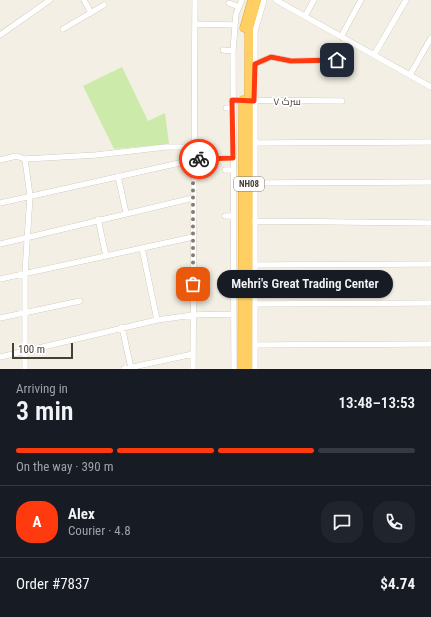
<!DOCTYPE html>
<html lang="en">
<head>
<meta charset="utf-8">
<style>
  body { margin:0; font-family:"Roboto Condensed",Cairo,sans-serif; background:#20242c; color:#f1f3f6; height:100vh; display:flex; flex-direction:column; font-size:15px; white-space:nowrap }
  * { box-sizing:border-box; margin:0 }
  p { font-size:13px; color:#9ea1a6 }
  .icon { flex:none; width:22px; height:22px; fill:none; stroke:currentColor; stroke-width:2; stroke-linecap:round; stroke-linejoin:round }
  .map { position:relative; height:369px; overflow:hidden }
  .sheet { display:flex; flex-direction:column; background:#171b24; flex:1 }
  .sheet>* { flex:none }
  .scale { position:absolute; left:12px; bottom:10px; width:61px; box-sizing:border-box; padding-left:4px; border:2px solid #463f34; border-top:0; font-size:11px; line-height:14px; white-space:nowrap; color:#463f34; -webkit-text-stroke:3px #fff; paint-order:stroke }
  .pin { position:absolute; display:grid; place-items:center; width:34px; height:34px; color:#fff; margin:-17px; border-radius:8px; box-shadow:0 2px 6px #0006 }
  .courier { position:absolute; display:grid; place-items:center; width:40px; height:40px; margin:-20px; border:3px solid #ff3a0f; border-radius:50%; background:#fff; color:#222; box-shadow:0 1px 5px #0007 }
  .bubble { position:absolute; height:28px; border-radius:14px; background:#171b24; box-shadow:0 1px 3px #0004; font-size:13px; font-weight:600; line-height:28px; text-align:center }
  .head em { font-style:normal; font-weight:600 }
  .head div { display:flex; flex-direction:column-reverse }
  .head { display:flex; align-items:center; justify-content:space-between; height:68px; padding:0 16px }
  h1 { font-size:26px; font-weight:600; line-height:30px }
  .bar { display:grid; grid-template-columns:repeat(4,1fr); gap:6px 4px; align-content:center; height:48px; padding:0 16px }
  .bar i { height:5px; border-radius:3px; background:#363941 }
  .bar .selected { background:#ff3a0f }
  .bar p { grid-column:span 4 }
  .line { display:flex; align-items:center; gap:10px; padding:0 16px; border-top:1px solid #363941 }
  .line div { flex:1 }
  .round { display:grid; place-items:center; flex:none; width:42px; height:42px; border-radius:16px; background:#20242c }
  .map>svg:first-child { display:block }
</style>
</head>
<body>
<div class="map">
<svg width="431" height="369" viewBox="0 0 431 369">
  <rect width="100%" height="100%" fill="#f3efe4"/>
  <path fill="#cceaaa" d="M122,67L148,121L165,113L169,144L114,149L83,86Z"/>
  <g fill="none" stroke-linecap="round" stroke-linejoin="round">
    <g stroke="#bfb7a6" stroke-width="6">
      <path id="minor" d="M84,0L91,13
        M276,0L431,87
        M229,3L239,7
        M305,16L314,0
        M195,24L235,25
        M63,29L104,5
        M0,35L50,0
        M341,37L361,0
        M223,50L233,51
        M374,55L406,0
        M255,64L271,57L291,61L337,60
        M410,75L431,38
        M232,100L342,101
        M226,108H232
        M254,143L431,142
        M25,159L30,196L25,273V369
        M0,160L16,156L25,159L96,155L166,147H194
        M225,170H233
        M118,176L126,213
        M254,183L431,182
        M0,203L193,160L206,157H233
        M225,216H233
        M98,219L106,256
        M254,221L431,223
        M0,244L193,198
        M142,248L157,320
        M255,265L431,264
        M0,279L193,237
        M255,304L431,303
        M0,318L80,301
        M122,327L131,368
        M255,345L431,344
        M0,357L157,320L193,315L233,314
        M124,369L193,354
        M193,369L195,0
        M234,369L233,51L236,14L242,0
        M255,369V31L264,0"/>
    </g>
    <g stroke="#e5a62c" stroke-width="9">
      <path id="highway" d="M244,28L252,0
        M242,369L243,100
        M248,369L249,43V28L257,0"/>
    </g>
    <use href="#minor" stroke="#fff" stroke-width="5.5"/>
    <use href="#highway" stroke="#ffcf63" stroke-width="8"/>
  </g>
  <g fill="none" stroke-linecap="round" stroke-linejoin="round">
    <path stroke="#837d72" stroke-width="4" stroke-dasharray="0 7.2" d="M193,284V160L199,159"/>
    <path stroke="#ff3a0f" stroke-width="5" d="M199,159L233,158L232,100L254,101L255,64L271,57L291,61L337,60"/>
  </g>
  <g text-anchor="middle" stroke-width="3.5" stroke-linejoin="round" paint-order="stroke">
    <rect fill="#fff" stroke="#7e7971" stroke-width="1" x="234" y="177" width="30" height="14" rx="3"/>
    <g font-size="9" font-weight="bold" fill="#463f34">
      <text x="249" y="187">NH08</text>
    </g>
    <g font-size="10" fill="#463f34" stroke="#fff">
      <text x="287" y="105">سرک ۷</text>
    </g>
  </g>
</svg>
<div class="scale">100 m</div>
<div class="pin" style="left:193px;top:284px;background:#ea580c"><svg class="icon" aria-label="bag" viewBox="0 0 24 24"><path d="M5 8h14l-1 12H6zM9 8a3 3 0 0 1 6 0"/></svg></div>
<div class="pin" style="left:337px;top:60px;background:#1f2937"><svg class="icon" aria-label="home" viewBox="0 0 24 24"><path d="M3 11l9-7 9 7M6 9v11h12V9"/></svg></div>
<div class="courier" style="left:199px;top:159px"><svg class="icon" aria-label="bike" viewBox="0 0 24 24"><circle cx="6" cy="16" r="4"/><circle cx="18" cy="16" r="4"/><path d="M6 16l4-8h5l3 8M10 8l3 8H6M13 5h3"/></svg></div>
<div class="bubble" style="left:217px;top:270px;width:176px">Mehri's Great Trading Center</div>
</div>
<section class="sheet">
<div class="head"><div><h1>3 min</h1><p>Arriving in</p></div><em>13:48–13:53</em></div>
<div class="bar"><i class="selected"></i><i class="selected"></i><i class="selected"></i><i></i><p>On the way · 390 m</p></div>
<div class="line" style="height:72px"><b class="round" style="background:#ff3a0f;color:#fff">A</b><div><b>Alex</b><p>Courier · 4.8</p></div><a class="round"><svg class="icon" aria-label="chat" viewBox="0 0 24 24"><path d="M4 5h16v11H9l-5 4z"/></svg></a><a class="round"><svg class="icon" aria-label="phone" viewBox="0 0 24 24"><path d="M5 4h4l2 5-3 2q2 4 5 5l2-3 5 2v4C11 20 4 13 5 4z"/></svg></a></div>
<div class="line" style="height:52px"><div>Order #7837</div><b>$4.74</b></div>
</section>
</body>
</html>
